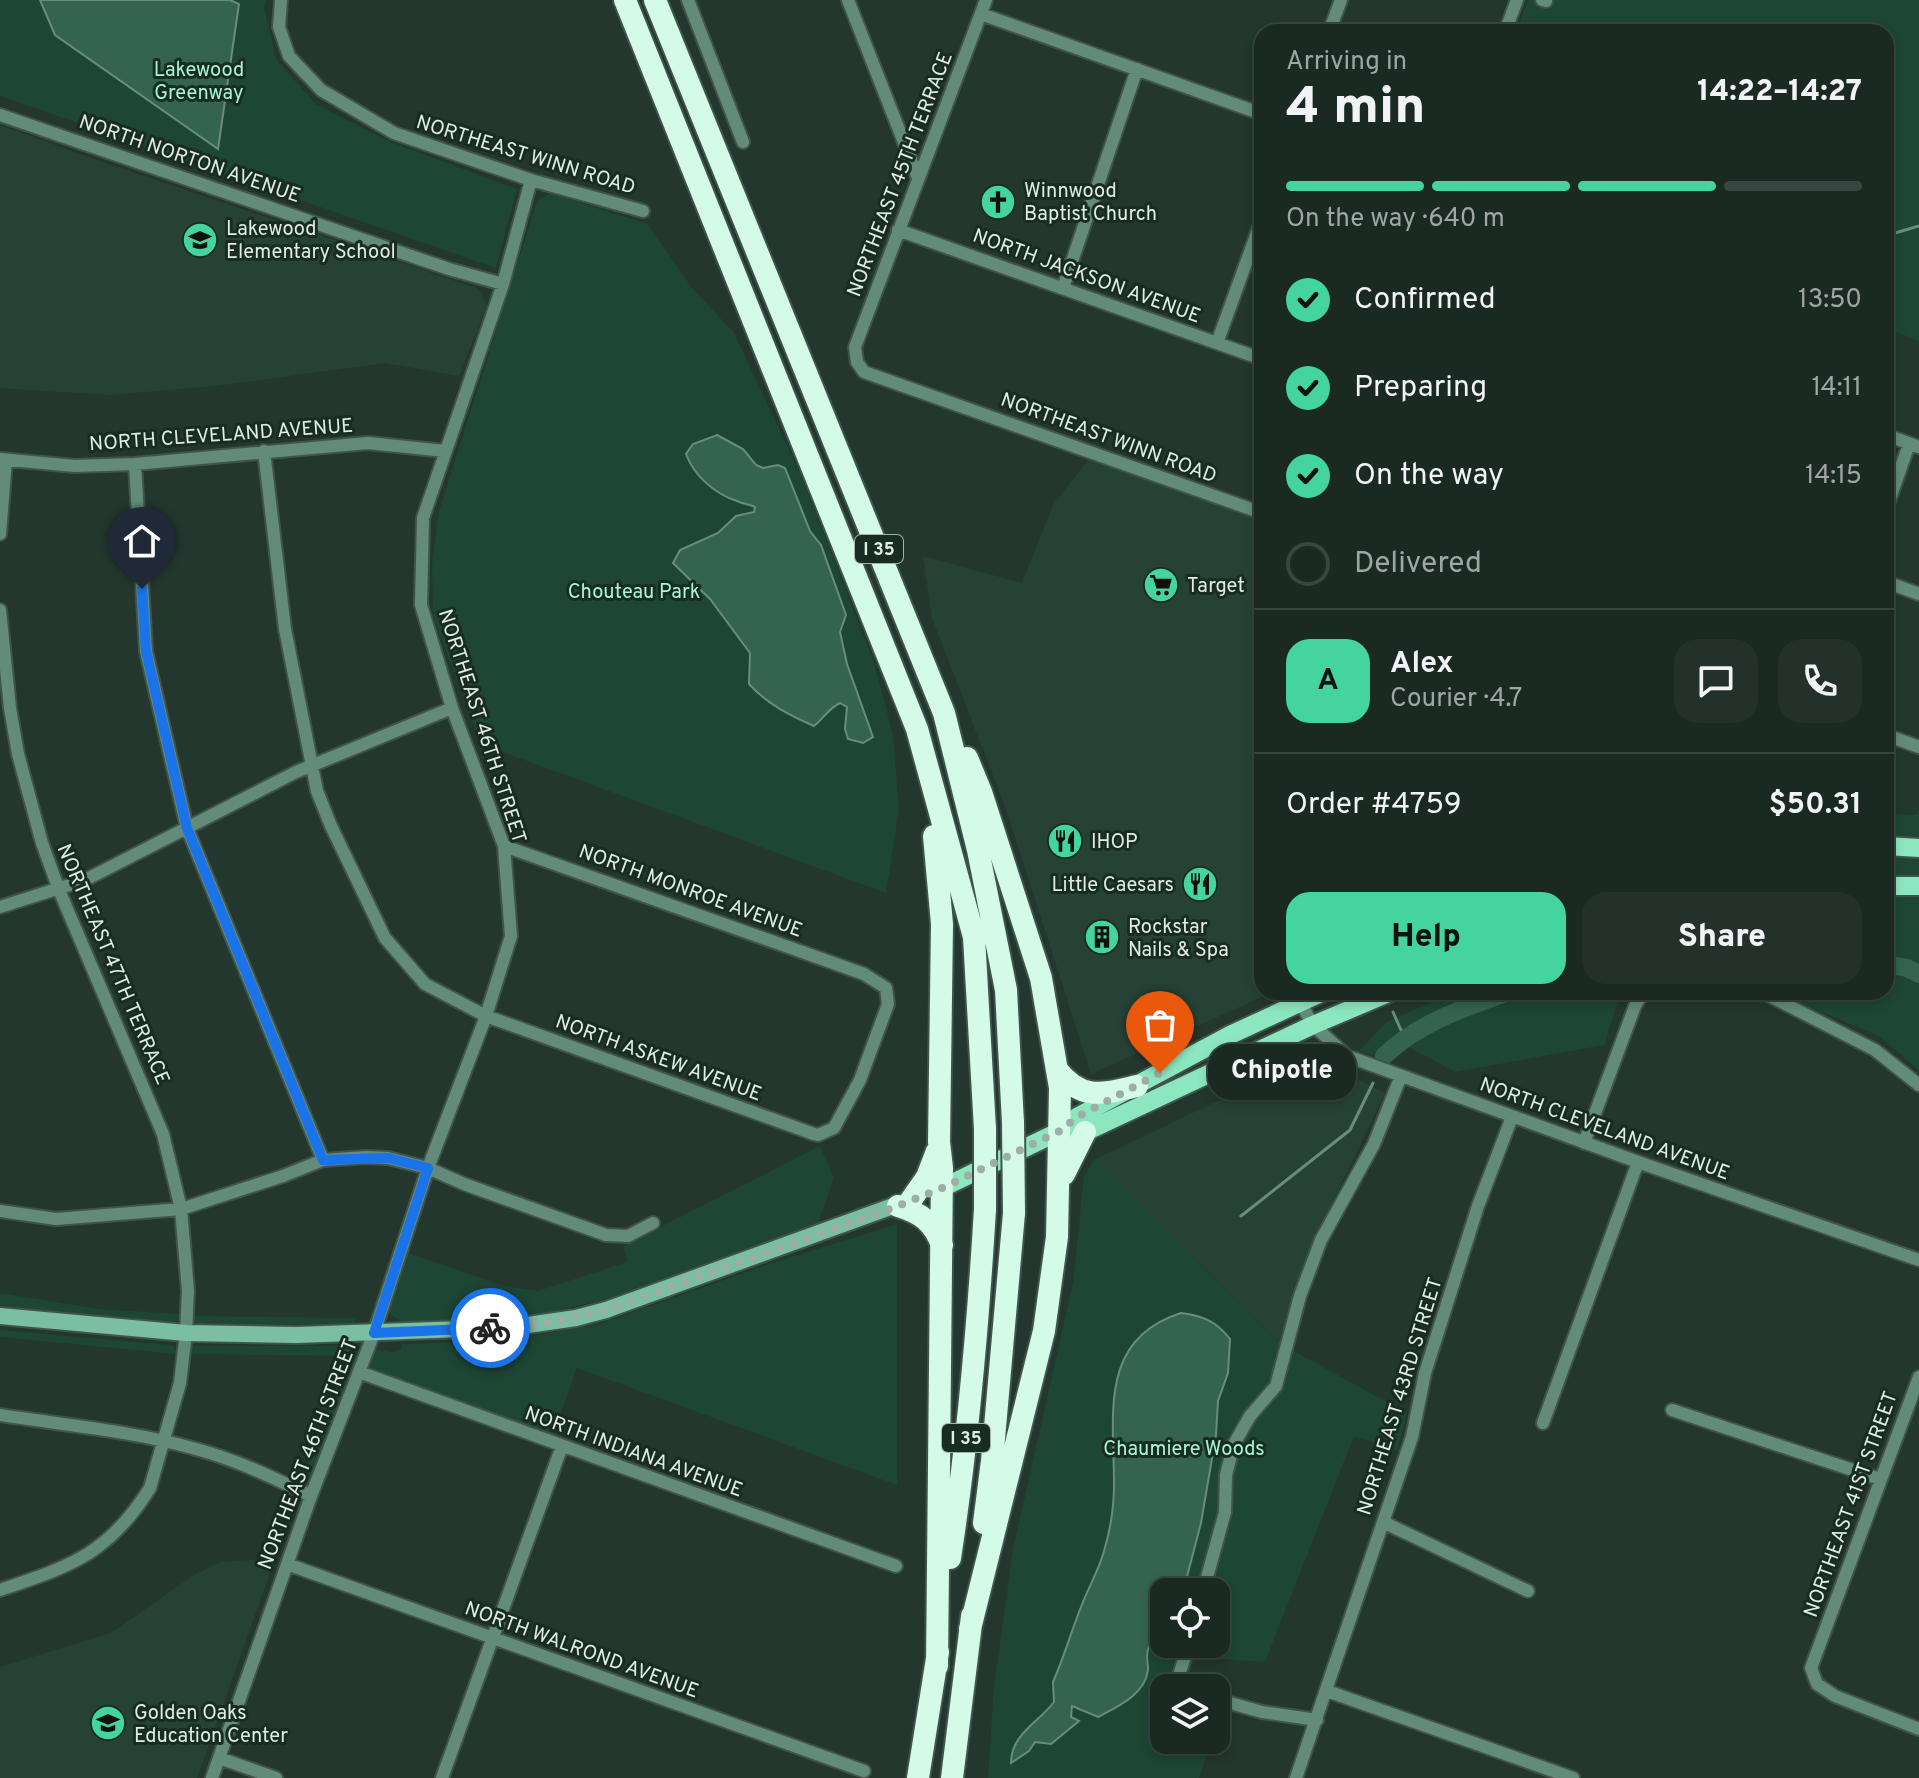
<!DOCTYPE html>
<html lang="en">
<head>
<meta charset="utf-8">
<style>
  body { margin:0; font-family:Overpass,sans-serif; background:#23312a; color:#f1f3f6; height:100vh; display:flex; flex-direction:column; font-size:30px; white-space:nowrap }
  * { box-sizing:border-box; margin:0 }
  p { font-size:26px; color:#9fa6a5 }
  .icon { flex:none; width:44px; height:44px; fill:none; stroke:currentColor; stroke-width:2; stroke-linecap:round; stroke-linejoin:round }
  .map { position:relative; flex:1; overflow:hidden }
  .drawer { position:absolute; left:1254px; top:24px; width:640px; height:976px; display:flex; flex-direction:column; background:#1a2922; border-radius:24px; box-shadow:0 4px 12px #0003,0 0 0 2px #384540 }
  .drawer>* { flex:none }
  .fabs { position:absolute; left:1150px; top:1578px; display:grid; gap:16px }
  .fabs a { display:grid; place-items:center; width:80px; height:80px; border-radius:16px; background:#1a2922; box-shadow:0 4px 12px #0003,0 0 0 2px #384540; font-size:40px }
  .pin { position:absolute; display:grid; place-items:center; width:68px; height:68px; color:#fff; margin:-82px -34px; border-radius:50% 50% 50% 0; rotate:-45deg; box-shadow:0 0 8px #0007 }
  .pin .icon { rotate:45deg }
  .courier { position:absolute; display:grid; place-items:center; width:80px; height:80px; margin:-40px; border:6px solid #1a73e8; border-radius:50%; background:#fff; color:#222; box-shadow:0 2px 10px #0007 }
  .bubble { position:absolute; height:56px; border-radius:24px; background:#1a2922; box-shadow:0 4px 12px #0003,0 0 0 2px #384540; font-size:26px; font-weight:800; line-height:56px; text-align:center }
  .headline em { font-style:normal; font-weight:800 }
  .headline div { display:flex; flex-direction:column-reverse }
  .headline { display:flex; align-items:center; justify-content:space-between; height:136px; padding:0 32px }
  h1 { font-size:52px; font-weight:800; line-height:60px }
  .bar { display:grid; grid-template-columns:repeat(4,1fr); gap:12px 8px; align-content:center; height:96px; padding:0 32px }
  .bar i { height:10px; border-radius:6px; background:#384540 }
  .bar .on { background:#43d4a0 }
  .bar p { grid-column:span 4 }
  .line { display:flex; align-items:center; gap:20px; padding:0 32px; border-top:2px solid #384540 }
  .line div { flex:1 }
  .round { display:grid; place-items:center; flex:none; width:84px; height:84px; border-radius:24px; background:#23312a }
  ol { padding:0 32px; list-style:none }
  li { display:flex; align-items:center; gap:24px; height:88px }
  li p { margin-inline-start:auto }
  li .icon { padding:8px; border-radius:50%; background:#43d4a0; color:#111; stroke-width:4 }
  li:last-child { color:#9fa6a5 }
  li i { width:44px; height:44px; border:4px solid #384540; border-radius:50% }
  .cta { display:flex; gap:16px; margin-top:auto; padding:16px 32px }
  .cta a { flex:1; height:92px; border-radius:24px; background:#43d4a0; color:#111; font-size:32px; font-weight:800; line-height:92px; text-align:center }
  .cta a+a { background:#23312a; color:#f1f3f6 }
  .map>svg:first-child { display:block }
</style>
</head>
<body>
<div class="map">
<svg width="1919" height="1778" viewBox="0 0 1919 1778">
  <rect width="100%" height="100%" fill="#23372e"/>
  <path fill="#264236" d="M0,125L94,159L479,289L487,306L459,376L385,363L216,386L110,395L0,388Z
    M1089,459L1262,520V992H1273L1091,1074L1006,809L932,618L923,556L1022,583L1053,505Z
    M1312,1056L1385,1093L1311,1247L1279,1343L1094,1160Z
    M256,1560L274,1562L197,1778H0V1667L111,1633L194,1575L221,1562Z"/>
  <path fill="#1d4635" fill-rule="evenodd" d="M0,0H266L264,8L277,61L316,104L388,141L517,189L496,268L0,96Z
    M1528,0H1919V341L1886,328V32H1516Z
    M550,193L647,224L692,288L734,333L800,473L874,662L893,735L899,809L886,893L481,744L433,616L432,564L439,511L537,201Z
    M1919,809V838H1886V814L1916,815Z
    M1886,854H1919V880L1886,879Z
    M1886,895L1919,896V1070L1879,1036L1793,1000L1781,992H1886Z
    M1454,992H1621L1604,1045L1455,1072L1406,1045L1389,1060L1359,1051L1388,1021Z
    M820,1146L834,1178L818,1223L603,1300L555,1311L484,1320L403,1322L391,1315L389,1311L406,1252L501,1285L538,1291L627,1262L623,1246Z
    M1094,1160L1279,1343L1407,1413L1397,1451L1354,1436L1265,1662L1195,1657L1184,1688H1164V1740H1212L1199,1778H988L994,1687L1013,1549L1073,1283L1084,1176ZM1164,1592H1216V1644H1164Z
    M897,1224V1485L577,1368L552,1437L372,1373L367,1363L373,1349L392,1352L402,1349V1344L508,1340L599,1324L760,1267Z
    M0,1293L99,1309L179,1314L177,1322L173,1323L0,1306Z
    M192,1315L201,1316L357,1318L354,1323L277,1325L198,1323L193,1320Z
    M0,1330L170,1345L175,1348L176,1354L0,1337Z
    M193,1346H350V1351H357L356,1361L311,1482L301,1486L347,1356L188,1354Z"/>
  <path fill="#346450" stroke="#688d7d" stroke-width="2" d="M40,0H230L239,4L218,149L55,35Z
    M717,435L743,449L756,465L763,468L778,465L785,468L810,531L821,545L846,615L840,632L847,664L873,737L863,743L848,739L845,729L847,707L840,703C829,708 823,719 814,726C789,715 767,704 749,684L750,653L710,599L673,563L680,550L718,533L736,516L754,512L755,507C749,504 743,504 737,501C715,494 694,476 686,454L693,444Z
    M1181,1313C1203,1316 1216,1321 1230,1339L1228,1373L1218,1401L1216,1435L1201,1523L1183,1592H1164V1642L1149,1646C1145,1656 1148,1660 1148,1670C1145,1695 1117,1707 1098,1717L1072,1706L1071,1717L1079,1721L1051,1744L1035,1742L1029,1751L1011,1763C1011,1734 1038,1723 1054,1702L1053,1682C1064,1657 1071,1632 1081,1607C1088,1588 1099,1570 1104,1551C1110,1531 1114,1505 1114,1484C1114,1416 1098,1339 1181,1313Z"/>
  <g fill="none" stroke-linecap="round" stroke-linejoin="round">
    <path stroke="#688d7d" stroke-width="3" d="M1886,232L1895,233L1919,226
      M1393,1012L1404,1037
      M1241,1216L1350,1130L1373,1083"/>
    <path stroke="#346450" stroke-width="18" d="M1886,964L1907,968L1919,974
      M1384,1056C1418,1023 1464,1008 1508,992"/>
    <g stroke="#41544b" stroke-width="16">
      <path id="street" d="M281,0L279,27L289,56L321,90L394,133L531,180L643,211
        M688,0L743,142
        M848,0L918,178
        M986,0L855,347L857,362L864,372L1262,513
        M1542,0L1546,1
        M981,14L1262,114
        M1329,32L1341,0
        M1505,32L1517,0
        M0,115L449,269L503,284
        M898,230L1262,359
        M1063,288L1137,69
        M1217,343L1262,219
        M1886,435L1919,447
        M264,451L285,629L317,791L331,826L385,938L425,984L486,1016L814,1134L818,1135L834,1128L860,1080L888,1004L886,988L864,974L504,846
        M0,459L74,466L135,464L368,443L445,451
        M135,464L146,651L187,828L323,1160
        M1886,510L1909,444
        M0,534L6,460
        M1886,582L1919,594
        M0,610L10,708L18,754L42,843L59,890L163,1134L181,1209L188,1291L186,1333L180,1383L150,1488C108,1555 70,1566 0,1590
        M1886,735L1919,747
        M0,907L85,880L296,772L452,708
        M1762,992L1875,1050L1919,1085
        M1300,1002L1313,1025L1347,1056L1638,1162L1919,1260
        M1584,1143L1635,1006L1641,996L1654,992
        M0,1211L56,1219L181,1209L283,1176L323,1160L366,1157L388,1158L428,1168L464,1184L606,1235L628,1236L653,1223
        M359,1372L896,1566
        M1919,1377L1811,1668L1817,1684L1835,1696L1919,1729
        M1672,1410L1880,1479
        M0,1415C65,1425 133,1431 196,1449C237,1460 274,1478 311,1496
        M1543,1423L1638,1162
        M1383,1522L1528,1591
        M287,1564L864,1771
        M1203,1592L1225,1512L1226,1475L1234,1444L1250,1416L1276,1386L1300,1296L1321,1240L1374,1144L1401,1076
        M1183,1688L1180,1672L1189,1644
        M1327,1691L1573,1778
        M1216,1699L1262,1712L1317,1720
        M219,1758L276,1778
        M212,1778L311,1496L374,1333L428,1168L486,1016L511,936L504,846L452,708L421,605L423,518L503,284L531,180
        M442,1778L562,1446
        M1296,1778L1412,1437L1425,1373L1478,1206L1512,1117"/>
    </g>
    <g stroke="#41544b" stroke-width="20">
      <path id="secondary" d="M0,1316L186,1333L297,1335L514,1327L576,1318L606,1310L907,1201"/>
    </g>
    <g stroke="#41544b" stroke-width="22">
      <path id="primary" d="M1886,846L1919,848
        M1886,886H1919
        M1072,1131L1085,1132L1313,1025L1391,992
        M942,1188L1060,1131L1077,1117L1230,1035L1323,992"/>
    </g>
    <g stroke="#41544b" stroke-width="26">
      <path id="highway" d="M625,0L917,729L974,937L985,1129
        M655,0L944,713L978,850L1006,990L1013,1123
        M967,758L981,792L1041,978L1060,1088L1057,1237L1044,1331L970,1629
        M934,836L942,924L939,1142L942,1168L937,1666
        M1057,1070C1082,1101 1102,1094 1137,1086
        M1064,1174L1085,1132
        M911,1200L927,1177L937,1151
        M898,1206C921,1213 933,1222 942,1245
        M984,1523L992,1461L1014,1213
        M950,1558C968,1442 978,1326 985,1209
        M918,1778L938,1652
        M952,1778L972,1616"/>
    </g>
    <use href="#street" stroke="#628c79" stroke-width="12"/>
    <use href="#secondary" stroke="#7abfa1" stroke-width="16"/>
    <use href="#primary" stroke="#8ce7bf" stroke-width="18"/>
    <use href="#highway" stroke="#d3fbe8" stroke-width="22"/>
    <g stroke="#41544b" stroke-width="26" stroke-linecap="butt">
      <path id="highway-bridge" d="M1013,1123L1014,1213
        M985,1129V1209"/>
    </g>
    <use href="#highway-bridge" stroke="#d3fbe8" stroke-width="22"/>
  </g>
  <g fill="none" stroke-linecap="round" stroke-linejoin="round">
    <path stroke="#9eada6" stroke-width="8" stroke-dasharray="0 14.4" d="M490,1328L550,1322L606,1310L898,1206L942,1188L1060,1131L1077,1117L1160,1073"/>
    <path stroke="#1a73e8" stroke-width="10" d="M142,589L146,651L187,828L323,1160L388,1158L428,1168L374,1333L490,1328"/>
  </g>
  <defs>
    <g id="church-disc" transform="scale(1.8)"><circle r="9.5" fill="#43d4a0" stroke="#192c24"/><path d="M-1.2-6h2.4v3.5h3.3v2.4h-3.3V6h-2.4V-.1h-3.3v-2.4h3.3Z" fill="#111"/></g>
    <g id="school-disc" transform="scale(1.8)"><circle r="9.5" fill="#43d4a0" stroke="#192c24"/><path d="M0-5L7-2L0 1L-7-2ZM-4 1L0 2.5L4 1V4Q0 6-4 4Z" fill="#111"/></g>
    <g id="supermarket-disc" transform="scale(1.8)"><circle r="9.5" fill="#43d4a0" stroke="#192c24"/><path d="M-6-5.5h2.5l.6 2H6L4.5 2H-2.5L-4.4-4H-6ZM-1.5 3.2a1.3 1.3 0 1 0 .1 0ZM3 3.2a1.3 1.3 0 1 0 .1 0Z" fill="#111"/></g>
    <g id="restaurant-disc" transform="scale(1.8)"><circle r="9.5" fill="#43d4a0" stroke="#192c24"/><path d="M-5-6h1v4h1v-4h1v4h1v-4h1v5L-1.5 .5V6h-2V.5L-5-1ZM5-6V6H3V1.5H1.5Q1.5-4 5-6Z" fill="#111"/></g>
    <g id="building-disc" transform="scale(1.8)"><circle r="9.5" fill="#43d4a0" stroke="#192c24"/><path d="M-4-6H4V6H1V3H-1V6H-4ZM-2.5-4.3h1.7v1.8h-1.7ZM.8-4.3h1.7v1.8H.8ZM-2.5-1h1.7V.8h-1.7ZM.8-1h1.7V.8H.8Z" fill="#111"/></g>
  </defs>
  <g fill-rule="evenodd">
    <use href="#church-disc" x="998" y="202"/>
    <use href="#school-disc" x="200" y="240"/>
    <use href="#supermarket-disc" x="1161" y="585"/>
    <use href="#restaurant-disc" x="1065" y="841"/>
    <use href="#restaurant-disc" x="1200" y="884"/>
    <use href="#building-disc" x="1102" y="937"/>
    <use href="#school-disc" x="108" y="1723"/>
  </g>
  <g text-anchor="middle" stroke-width="6" stroke-linejoin="round" paint-order="stroke">
    <g fill="#192c24" stroke="#a4b2ac" stroke-width="2">
      <rect x="855" y="535" width="48" height="28" rx="6"/>
      <rect x="942" y="1424" width="48" height="28" rx="6"/>
    </g>
    <g font-size="18" font-weight="bold" fill="#e0ece6">
      <text x="879" y="555">I 35</text>
      <text x="966" y="1444">I 35</text>
    </g>
    <g font-size="20" fill="#a7f6d3" stroke="#192c24">
      <text x="199" y="76">Lakewood<tspan x="199" dy="23">Greenway</tspan></text>
      <text x="634" y="598">Chouteau Park</text>
      <text x="1184" y="1455">Chaumiere Woods</text>
    </g>
    <g font-size="20" fill="#e0ece6" stroke="#192c24">
      <text transform="translate(526 154) rotate(17)" y="7">NORTHEAST WINN ROAD</text>
      <text transform="translate(190 158) rotate(19)" y="7">NORTH NORTON AVENUE</text>
      <text transform="translate(899 174) rotate(-69)" y="7">NORTHEAST 45TH TERRACE</text>
      <text transform="translate(1087 275) rotate(20)" y="7">NORTH JACKSON AVENUE</text>
      <text transform="translate(221 434) rotate(-4)" y="7">NORTH CLEVELAND AVENUE</text>
      <text transform="translate(1109 437) rotate(20)" y="7">NORTHEAST WINN ROAD</text>
      <text transform="translate(483 726) rotate(72)" y="7">NORTHEAST 46TH STREET</text>
      <text transform="translate(691 890) rotate(20)" y="7">NORTH MONROE AVENUE</text>
      <text transform="translate(114 964) rotate(67)" y="7">NORTHEAST 47TH TERRACE</text>
      <text transform="translate(659 1057) rotate(20)" y="7">NORTH ASKEW AVENUE</text>
      <text transform="translate(1605 1128) rotate(20)" y="7">NORTH CLEVELAND AVENUE</text>
      <text transform="translate(1399 1396) rotate(-73)" y="7">NORTHEAST 43RD STREET</text>
      <text transform="translate(634 1451) rotate(20)" y="7">NORTH INDIANA AVENUE</text>
      <text transform="translate(307 1454) rotate(-69)" y="7">NORTHEAST 46TH STREET</text>
      <text transform="translate(1850 1504) rotate(-70)" y="7">NORTHEAST 41ST STREET</text>
      <text transform="translate(582 1649) rotate(20)" y="7">NORTH WALROND AVENUE</text>
    </g>
    <g font-size="20" fill="#e0ece6" stroke="#192c24" text-anchor="start">
      <text x="1024" y="197">Winnwood<tspan x="1024" dy="23">Baptist Church</tspan></text>
      <text x="226" y="235">Lakewood<tspan x="226" dy="23">Elementary School</tspan></text>
      <text x="1187" y="592">Target</text>
      <text x="1091" y="848">IHOP</text>
      <text x="1174" y="891" text-anchor="end">Little Caesars</text>
      <text x="1128" y="933">Rockstar<tspan x="1128" dy="23">Nails &amp; Spa</tspan></text>
      <text x="134" y="1719">Golden Oaks<tspan x="134" dy="23">Education Center</tspan></text>
    </g>
  </g>
</svg>
<div class="fabs">
<a><svg class="icon" aria-label="locate" viewBox="0 0 24 24"><circle cx="12" cy="12" r="6"/><path d="M12 2v4M12 18v4M2 12h4M18 12h4"/></svg></a>
<a><svg class="icon" aria-label="layers" viewBox="0 0 24 24"><path d="M12 4l9 5-9 5-9-5zM3 14l9 5 9-5"/></svg></a>
</div>
<div class="pin" style="left:1160px;top:1073px;background:#ea580c"><svg class="icon" aria-label="bag" viewBox="0 0 24 24"><path d="M5 8h14l-1 12H6zM9 8a3 3 0 0 1 6 0"/></svg></div>
<div class="pin" style="left:142px;top:589px;background:#1f2937"><svg class="icon" aria-label="home" viewBox="0 0 24 24"><path d="M3 11l9-7 9 7M6 9v11h12V9"/></svg></div>
<div class="courier" style="left:490px;top:1328px"><svg class="icon" aria-label="bike" viewBox="0 0 24 24"><circle cx="6" cy="16" r="4"/><circle cx="18" cy="16" r="4"/><path d="M6 16l4-8h5l3 8M10 8l3 8H6M13 5h3"/></svg></div>
<div class="bubble" style="left:1208px;top:1044px;width:148px">Chipotle</div>
<section class="drawer">
<div class="headline"><div><h1>4 min</h1><p>Arriving in</p></div><em>14:22–14:27</em></div>
<div class="bar"><i class="on"></i><i class="on"></i><i class="on"></i><i></i><p>On the way · 640 m</p></div>
<ol>
<li><svg class="icon" aria-label="check" viewBox="0 0 24 24"><path d="M5 12l5 5 9-10"/></svg>Confirmed<p>13:50</p></li>
<li><svg class="icon" aria-label="check" viewBox="0 0 24 24"><path d="M5 12l5 5 9-10"/></svg>Preparing<p>14:11</p></li>
<li><svg class="icon" aria-label="check" viewBox="0 0 24 24"><path d="M5 12l5 5 9-10"/></svg>On the way<p>14:15</p></li>
<li><i></i>Delivered</li>
</ol>
<div class="line" style="height:144px"><b class="round" style="background:#43d4a0;color:#111">A</b><div><b>Alex</b><p>Courier · 4.7</p></div><a class="round"><svg class="icon" aria-label="chat" viewBox="0 0 24 24"><path d="M4 5h16v11H9l-5 4z"/></svg></a><a class="round"><svg class="icon" aria-label="phone" viewBox="0 0 24 24"><path d="M5 4h4l2 5-3 2q2 4 5 5l2-3 5 2v4C11 20 4 13 5 4z"/></svg></a></div>
<div class="line" style="height:104px"><div>Order #4759</div><b>$50.31</b></div>
<div class="cta"><a>Help</a><a>Share</a></div>
</section>
</div>
</body>
</html>
